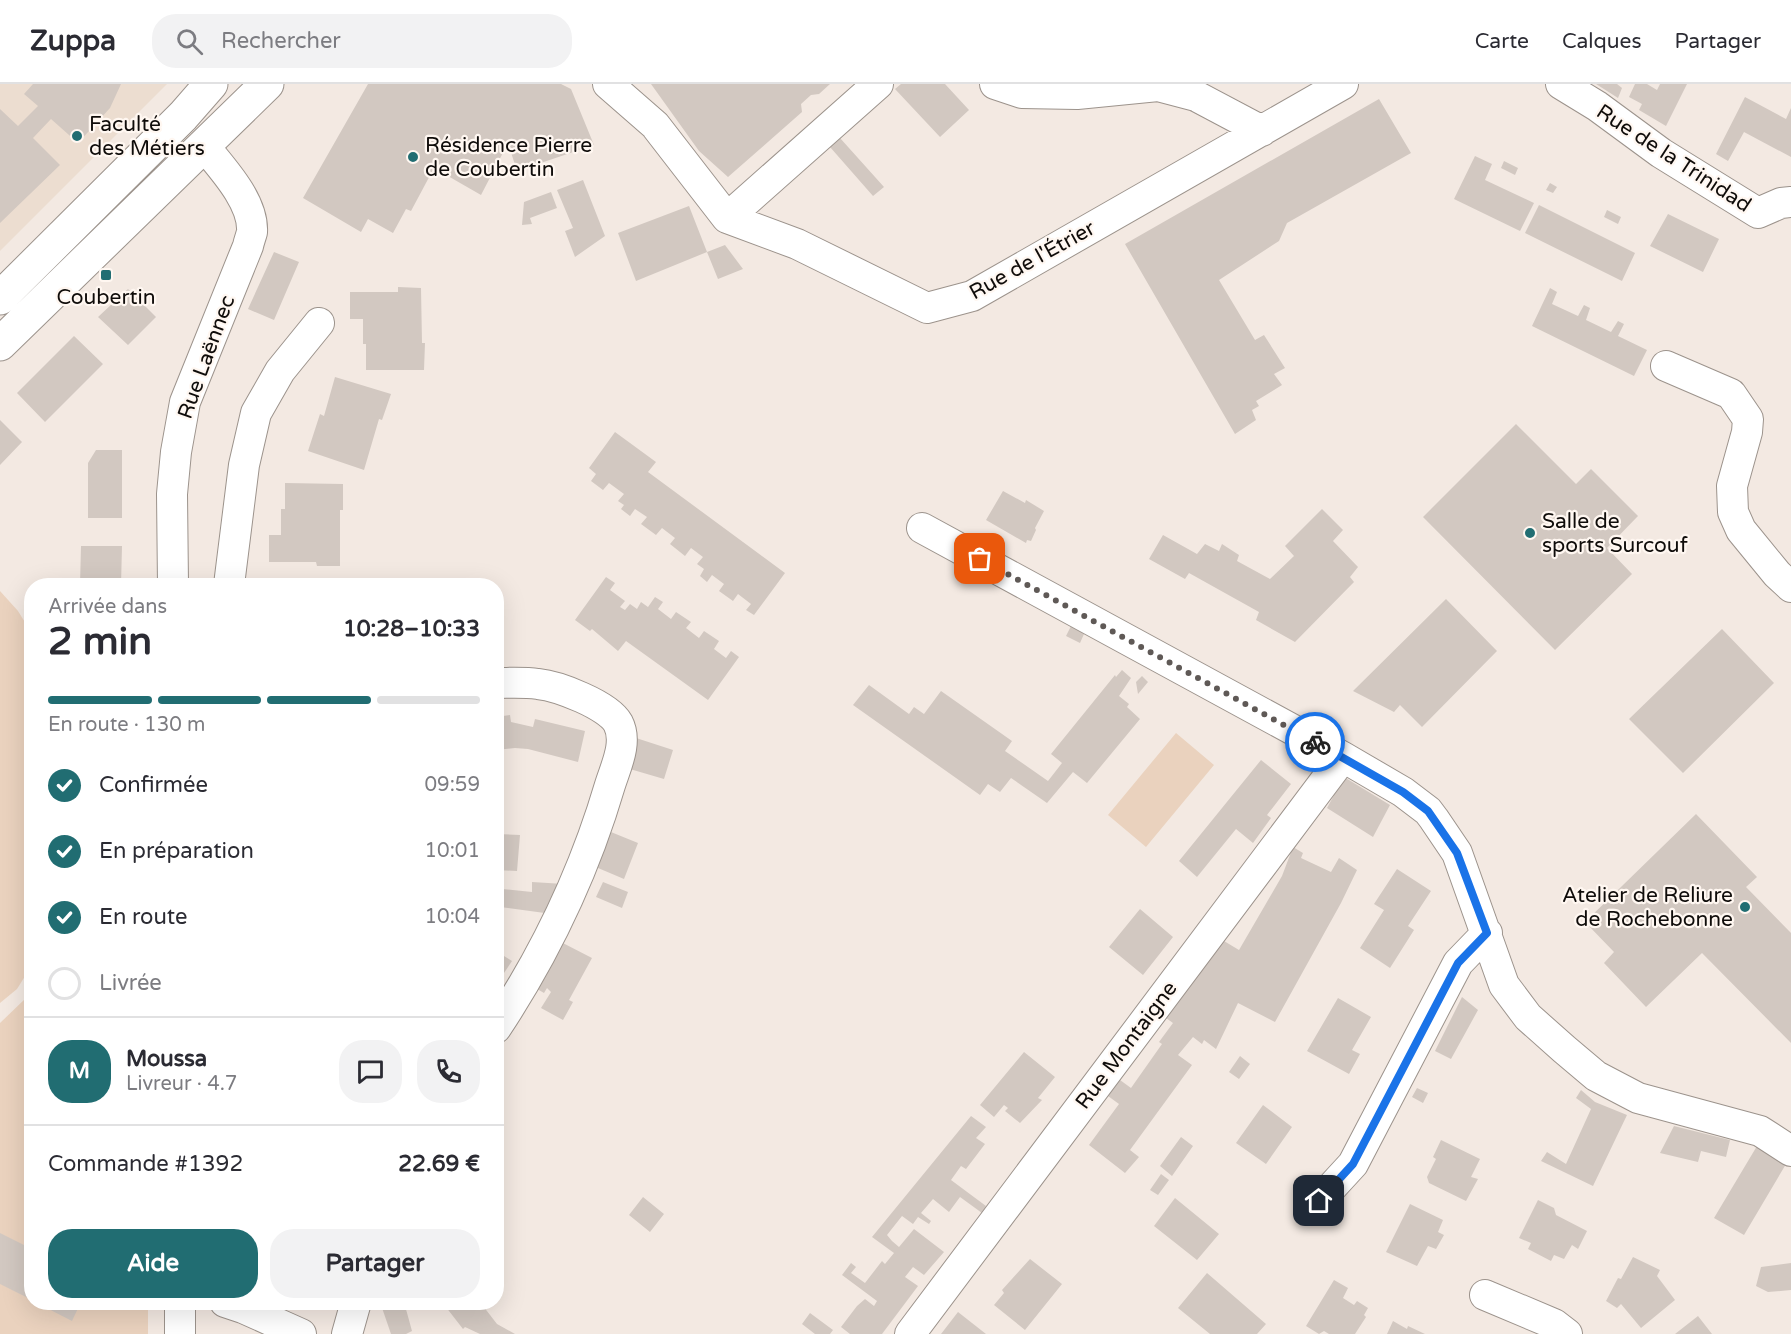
<!DOCTYPE html>
<html lang="fr">
<head>
<meta charset="utf-8">
<style>
  body { margin:0; font-family:"Varela Round",sans-serif; background:#f2f2f3; color:#2b2b33; height:100vh; display:flex; flex-direction:column; font-size:22px; white-space:nowrap }
  * { box-sizing:border-box; margin:0 }
  p { font-size:20px; color:#7c7c81 }
  .icon { flex:none; width:33px; height:33px; fill:none; stroke:currentColor; stroke-width:2; stroke-linecap:round; stroke-linejoin:round }
  .map { position:relative; flex:1; overflow:hidden }
  .drawer { position:absolute; left:24px; top:494px; width:480px; height:732px; display:flex; flex-direction:column; background:#fff; border-radius:24px; box-shadow:0 6px 24px #0002 }
  .drawer>* { flex:none }
  .pin { position:absolute; display:grid; place-items:center; width:51px; height:51px; color:#fff; margin:-26px; border-radius:12px; box-shadow:0 3px 9px #0006 }
  .courier { position:absolute; display:grid; place-items:center; width:60px; height:60px; margin:-30px; border:4px solid #1a73e8; border-radius:50%; background:#fff; color:#222; box-shadow:0 2px 8px #0007 }
  .head em { font-style:normal; font-weight:700 }
  .head div { display:flex; flex-direction:column-reverse }
  .head { display:flex; align-items:center; justify-content:space-between; height:102px; padding:0 24px }
  h1 { font-size:39px; font-weight:700; line-height:45px }
  .bar { display:grid; grid-template-columns:repeat(4,1fr); gap:9px 6px; align-content:center; height:72px; padding:0 24px }
  .bar i { height:8px; border-radius:4px; background:#e1e1e2 }
  .bar .current { background:#216d72 }
  .bar p { grid-column:span 4 }
  .line { display:flex; align-items:center; gap:15px; padding:0 24px; border-top:2px solid #e1e1e2 }
  .line div { flex:1 }
  .round { display:grid; place-items:center; flex:none; width:63px; height:63px; border-radius:24px; background:#f2f2f3 }
  ol { padding:0 24px; list-style:none }
  li { display:flex; align-items:center; gap:18px; height:66px }
  li p { margin-inline-start:auto }
  li .icon { padding:6px; border-radius:50%; background:#216d72; color:#fff; stroke-width:4 }
  li:last-child { color:#7c7c81 }
  li i { width:33px; height:33px; border:3px solid #e1e1e2; border-radius:50% }
  .cta { display:flex; gap:12px; margin-top:auto; padding:12px 24px }
  .cta a { flex:1; height:69px; border-radius:24px; background:#216d72; color:#fff; font-size:24px; font-weight:700; line-height:69px; text-align:center }
  .cta a+a { background:#f2f2f3; color:#2b2b33 }
  header { display:flex; align-items:center; gap:36px; box-sizing:border-box; height:84px; padding:0 30px; background:#fff; border-bottom:2px solid #e1e1e2 }
  header strong { font-size:28px }
  nav { display:flex; gap:33px; margin-inline-start:auto; font-size:21px }
  .search { width:420px; height:54px; background:#f2f2f3; display:flex; align-items:center; gap:15px; box-sizing:border-box; padding:0 21px; border-radius:24px; color:#7c7c81; font-size:22px }
  .map>svg:first-child { display:block }
</style>
</head>
<body>
<header>
<strong>Zuppa</strong>
<div class="search"><svg class="icon" aria-label="search" viewBox="0 0 24 24"><circle cx="10" cy="10" r="6"/><path d="M15 15l6 6"/></svg>Rechercher</div>
<nav><a>Carte</a><a>Calques</a><a>Partager</a></nav>
</header>
<div class="map">
<svg width="1791" height="1250" viewBox="0 0 1791 1250">
  <rect width="100%" height="100%" fill="#f3e9e2"/>
  <path fill="#ecddd0" d="M0,0H167L0,167Z"/>
  <path fill="#ead2be" d="M0,507L18,527L31,548L32,881L17,905L0,919Z
    M1176,649L1214,681L1146,763L1108,731Z
    M31,906L32,1218H148V1250H0V939L26,914Z"/>
  <path fill="#d2c8c1" d="M33,0H121L110,24L78,59L51,35L33,54L60,81L0,139V25L18,42L38,22L24,10Z
    M368,0H561L571,5L594,61L517,87L508,59L481,111L434,84L411,127L406,125L393,149L368,135L361,148L303,114Z
    M651,0H830L819,10L811,11L801,20L802,28L728,93L699,67Z
    M901,0H945L969,26L940,53L895,5Z
    M1596,0H1617L1622,4L1618,14Z
    M1635,0H1647L1657,6L1660,0H1687L1666,42L1639,26L1642,20L1629,13Z
    M1745,13L1786,35L1791,24V73L1744,48L1728,77L1716,70Z
    M1379,15L1411,69L1287,139L1279,157L1219,196L1255,256L1264,251L1285,284L1274,290L1282,301L1256,317L1259,322L1252,326L1256,336L1235,350L1125,160Z
    M840,54L884,103L873,112L830,63Z
    M1475,72L1492,80L1485,96L1534,119L1520,147L1454,115Z
    M1504,77L1518,84L1515,91L1501,84Z
    M583,96L605,152L575,173L565,147L573,144L557,106Z
    M1550,99L1557,103L1553,109L1546,106Z
    M551,108L557,124L530,134L532,140L522,141L524,118Z
    M1539,121L1635,169L1622,197L1525,149Z
    M689,122L707,168L636,197L618,149Z
    M1607,126L1621,133L1618,140L1604,133Z
    M1668,130L1719,155L1703,188L1650,162Z
    M725,161L743,185L718,195L707,168Z
    M274,168L299,178L274,236L248,225Z
    M398,203L421,204L422,259H425L424,286H366V260H363V235H350V208H398Z
    M1550,204L1557,208L1552,220L1578,232L1584,221L1590,224L1586,236L1611,248L1618,237L1624,240L1618,252L1647,266L1634,292L1532,242Z
    M128,205L156,233L128,261L98,233Z
    M74,252L103,280L45,338L17,309Z
    M335,293L391,310L382,336L379,335L364,386L308,367L320,330L324,332Z
    M0,336L22,358L0,381Z
    M1516,340L1576,400L1591,385L1638,432L1607,464L1632,490L1555,566L1423,433Z
    M615,348L656,378L648,388L785,489L754,531L746,526L751,520L738,510L733,517L719,507L724,500L712,491L707,498L700,492L704,485L697,480L703,473L691,464L685,472L670,460L675,454L662,444L656,451L641,440L647,433L635,425L630,432L621,425L624,421L618,417L624,410L609,399L603,406L591,397L596,390L589,384Z
    M96,366H122V434H88V379Z
    M285,399L343,400V426H340V482H317L316,478H269V451H281V425H285Z
    M1003,407L1025,419L1026,416L1044,427L1035,444L1036,446L1031,457L1027,456L1026,459L986,436Z
    M1322,425L1343,446L1333,457L1358,483L1350,493L1354,498L1295,558L1256,536L1259,528L1189,489L1185,495L1149,475L1163,451L1197,470L1205,460L1219,467L1222,460L1239,471L1237,477L1270,495L1294,472L1285,462Z
    M81,462H122L121,501H80Z
    M606,493L615,499L610,506L625,517L620,523L625,526L630,520L637,525L641,518L648,523L655,513L663,518L658,525L671,535L676,528L691,538L686,544L699,554L704,547L719,557L714,565L726,574L731,567L739,573L708,616L626,557L618,567L592,545L590,547L575,536Z
    M1446,515L1497,567L1422,643L1400,621L1394,628L1353,607Z
    M1071,542L1084,550L1080,559L1066,552Z
    M1722,545L1774,599L1683,689L1629,635Z
    M1122,586L1131,594L1119,612L1129,620L1127,623L1140,635L1087,699L1073,688L1047,719L1011,694L1000,708L988,700L980,711L853,621L869,601L909,630L914,623L924,630L941,607L1012,657L1005,667L1048,697L1062,679L1051,670L1115,591L1116,593Z
    M1142,592L1148,598L1138,610L1136,598Z
    M510,631L511,638L533,643L535,635L585,647L578,678L528,665L515,664L496,666V633Z
    M633,653L673,666L664,695L623,683Z
    M1261,676L1291,700L1267,731L1271,734L1253,759L1236,745L1197,793L1179,777Z
    M1344,693L1390,721L1373,753L1327,724Z
    M1696,730L1757,793L1746,803L1791,849V959L1702,869L1646,923L1604,879L1614,868L1585,838Z
    M606,746L638,759L624,795L591,781Z
    M496,750L520,751L517,787L496,786Z
    M1293,763L1303,769L1301,774L1331,788L1339,774L1357,786L1341,819L1275,938L1238,919L1216,965L1204,956L1202,960L1193,953L1178,971L1192,981L1130,1066L1139,1073L1125,1089L1089,1061L1119,1020L1108,1012L1120,996L1131,1004L1162,960L1159,958L1173,939L1166,934L1224,857L1239,866L1282,792Z
    M1397,785L1431,807L1408,842L1414,846L1390,884L1360,864L1384,826L1374,820Z
    M532,798L564,800L552,830L500,823L502,805L532,808Z
    M603,798L628,808L622,824L596,813Z
    M1140,825L1173,853L1143,891L1109,863Z
    M557,856L592,874L569,916L573,918L563,936L541,924L551,908L547,904L544,909L532,902Z
    M496,867L512,877L496,901Z
    M1462,913L1478,926L1451,975L1435,967Z
    M1338,914L1371,933L1352,966L1360,970L1349,990L1307,967Z
    M1024,968L1055,993L1038,1014L1042,1016L1020,1039L1005,1027L1008,1024L1004,1021L994,1033L980,1021Z
    M1240,972L1250,980L1239,995L1229,988Z
    M1417,1004L1428,1009L1423,1019L1412,1013Z
    M1581,1006L1595,1018L1627,1031L1593,1102L1541,1077L1547,1068L1566,1080L1591,1025L1576,1014Z
    M1263,1021L1292,1043L1266,1080L1236,1059Z
    M971,1032L986,1043L976,1054L985,1060L966,1085L961,1082L951,1096L986,1122L982,1129L960,1113L949,1128L933,1115L921,1129L931,1137L929,1140L918,1133L913,1140L902,1132L887,1151L892,1157L899,1163L914,1145L944,1168L924,1191L913,1183L905,1193L918,1202L882,1250H850L841,1243L857,1222L865,1215L874,1222L877,1217L842,1191L851,1179L856,1183L851,1189L865,1199L882,1177L885,1180L894,1169L872,1153Z
    M1674,1042L1730,1056L1726,1073L1701,1067L1698,1078L1660,1069Z
    M1181,1053L1193,1062L1172,1092L1160,1082Z
    M1441,1056L1480,1075L1471,1093L1478,1095L1466,1117L1429,1099L1427,1093L1436,1075L1433,1073Z
    M1757,1062L1786,1080L1744,1151L1714,1134Z
    M1161,1090L1169,1096L1158,1111L1150,1106Z
    M643,1113L664,1130L650,1148L629,1131Z
    M1175,1114L1219,1150L1197,1176L1154,1142Z
    M1538,1116L1554,1124L1556,1131L1587,1147L1578,1165L1572,1161L1564,1175L1554,1171L1551,1177L1528,1165L1531,1159L1519,1154Z
    M1410,1120L1443,1136L1438,1148L1444,1151L1436,1165L1428,1162L1417,1182L1386,1168Z
    M0,1149L32,1165V1216L0,1200Z
    M1633,1173L1660,1186L1657,1192L1675,1216L1641,1244L1621,1220L1617,1224L1606,1217L1618,1194L1621,1195Z
    M1030,1175L1062,1200L1025,1246L994,1221L1004,1209L1002,1206Z
    M1791,1179V1206L1768,1208L1756,1202L1761,1183Z
    M1207,1189L1266,1240L1257,1250H1210L1178,1224Z
    M1334,1196L1348,1204L1343,1214L1354,1221L1357,1217L1368,1224L1364,1231L1366,1233L1355,1250H1329L1324,1247L1319,1250L1306,1242Z
    M35,1218H81L72,1237Z
    M380,1218H404L412,1247L406,1250H391Z
    M442,1218H480L497,1240L515,1250H480L465,1243L463,1245Z
    M958,1228L986,1250H941Z
    M810,1229L833,1246L830,1250H815L802,1240Z
    M1698,1232L1712,1250H1675Z
    M1393,1237L1407,1245L1408,1242L1425,1250H1387Z"/>
  <g fill="none" stroke-linecap="round" stroke-linejoin="round">
    <g stroke="#9c938c" stroke-width="32">
      <path id="minor" d="M608,0L655,41L727,134L797,160L927,224L972,212L1343,0
        M995,0L1022,9L1077,10L1158,2L1196,12L1262,47
        M1561,0L1597,22L1661,69L1758,129L1781,119L1791,118
        M727,134L878,0
        M1666,282L1731,310L1748,335L1747,348L1732,402L1733,428L1741,446L1777,490L1791,503
        M922,444L1343,673L1403,708L1428,727L1434,735L1457,769L1504,901L1528,933L1564,965L1596,992L1638,1014L1760,1047L1791,1067
        M173,501L172,410L176,368L185,318L248,162C249,157 251,152 252,148C254,118 222,84 204,62
        M229,501L244,381L256,329L280,287L319,239
        M496,599C510,599 524,598 538,600C558,602 608,621 618,639C628,658 616,682 610,701C585,786 545,870 496,944
        M1319,1117L1353,1080L1458,879L1487,849
        M1485,1211L1554,1240L1567,1250
        M225,1218L243,1224L301,1250
        M180,1250V1218
        M347,1250L356,1218
        M910,1250L1343,673"/>
    </g>
    <g stroke="#9c938c" stroke-width="35">
      <path id="primary" d="M0,214L183,32L211,0
        M0,260L267,0"/>
    </g>
    <use href="#minor" stroke="#fff" stroke-width="30"/>
    <use href="#primary" stroke="#fff" stroke-width="33"/>
  </g>
  <g fill="none" stroke-linecap="round" stroke-linejoin="round">
    <path stroke="#5f5956" stroke-width="6" stroke-dasharray="0 10.8" d="M980,475L1315,658"/>
    <path stroke="#1a73e8" stroke-width="8" d="M1315,658L1403,708L1428,727L1457,769L1487,849L1458,879L1353,1080L1319,1117"/>
  </g>
  <g fill="#216d72" stroke="#fff7f1" stroke-width="2">
    <circle cx="77" cy="52" r="6"/>
    <circle cx="413" cy="73" r="6"/>
    <rect x="100" y="185" width="12" height="12" rx="3"/>
    <circle cx="1530" cy="449" r="6"/>
    <circle cx="1745" cy="823" r="6"/>
  </g>
  <g text-anchor="middle" stroke-width="4.5" stroke-linejoin="round" paint-order="stroke">
    <g font-size="21" fill="#0f0c0a" stroke="#fff7f1" text-anchor="start">
      <text x="89" y="47">Faculté<tspan x="89" dy="24">des Métiers</tspan></text>
      <text x="425" y="68">Résidence Pierre<tspan x="425" dy="24">de Coubertin</tspan></text>
      <text x="106" y="220" text-anchor="middle">Coubertin</text>
      <text x="1542" y="444">Salle de<tspan x="1542" dy="24">sports Surcouf</tspan></text>
      <text x="1733" y="818" text-anchor="end">Atelier de Reliure<tspan x="1733" dy="24">de Rochebonne</tspan></text>
    </g>
    <g font-size="21" fill="#0f0c0a" stroke="#fff7f1">
      <text transform="translate(1674 74) rotate(33)" y="7">Rue de la Trinidad</text>
      <text transform="translate(1032 176) rotate(-29)" y="7">Rue de l'Étrier</text>
      <text transform="translate(206 273) rotate(-70)" y="7">Rue Laënnec</text>
      <text transform="translate(1126 961) rotate(-53)" y="7">Rue Montaigne</text>
    </g>
  </g>
</svg>
<div class="pin" style="left:980px;top:475px;background:#ea580c"><svg class="icon" aria-label="bag" viewBox="0 0 24 24"><path d="M5 8h14l-1 12H6zM9 8a3 3 0 0 1 6 0"/></svg></div>
<div class="pin" style="left:1319px;top:1117px;background:#1f2937"><svg class="icon" aria-label="home" viewBox="0 0 24 24"><path d="M3 11l9-7 9 7M6 9v11h12V9"/></svg></div>
<div class="courier" style="left:1315px;top:658px"><svg class="icon" aria-label="bike" viewBox="0 0 24 24"><circle cx="6" cy="16" r="4"/><circle cx="18" cy="16" r="4"/><path d="M6 16l4-8h5l3 8M10 8l3 8H6M13 5h3"/></svg></div>
<section class="drawer">
<div class="head"><div><h1>2 min</h1><p>Arrivée dans</p></div><em>10:28–10:33</em></div>
<div class="bar"><i class="current"></i><i class="current"></i><i class="current"></i><i></i><p>En route · 130 m</p></div>
<ol>
<li><svg class="icon" aria-label="check" viewBox="0 0 24 24"><path d="M5 12l5 5 9-10"/></svg>Confirmée<p>09:59</p></li>
<li><svg class="icon" aria-label="check" viewBox="0 0 24 24"><path d="M5 12l5 5 9-10"/></svg>En préparation<p>10:01</p></li>
<li><svg class="icon" aria-label="check" viewBox="0 0 24 24"><path d="M5 12l5 5 9-10"/></svg>En route<p>10:04</p></li>
<li><i></i>Livrée</li>
</ol>
<div class="line" style="height:108px"><b class="round" style="background:#216d72;color:#fff">M</b><div><b>Moussa</b><p>Livreur · 4.7</p></div><a class="round"><svg class="icon" aria-label="chat" viewBox="0 0 24 24"><path d="M4 5h16v11H9l-5 4z"/></svg></a><a class="round"><svg class="icon" aria-label="phone" viewBox="0 0 24 24"><path d="M5 4h4l2 5-3 2q2 4 5 5l2-3 5 2v4C11 20 4 13 5 4z"/></svg></a></div>
<div class="line" style="height:78px"><div>Commande #1392</div><b>22.69 €</b></div>
<div class="cta"><a>Aide</a><a>Partager</a></div>
</section>
</div>
</body>
</html>
